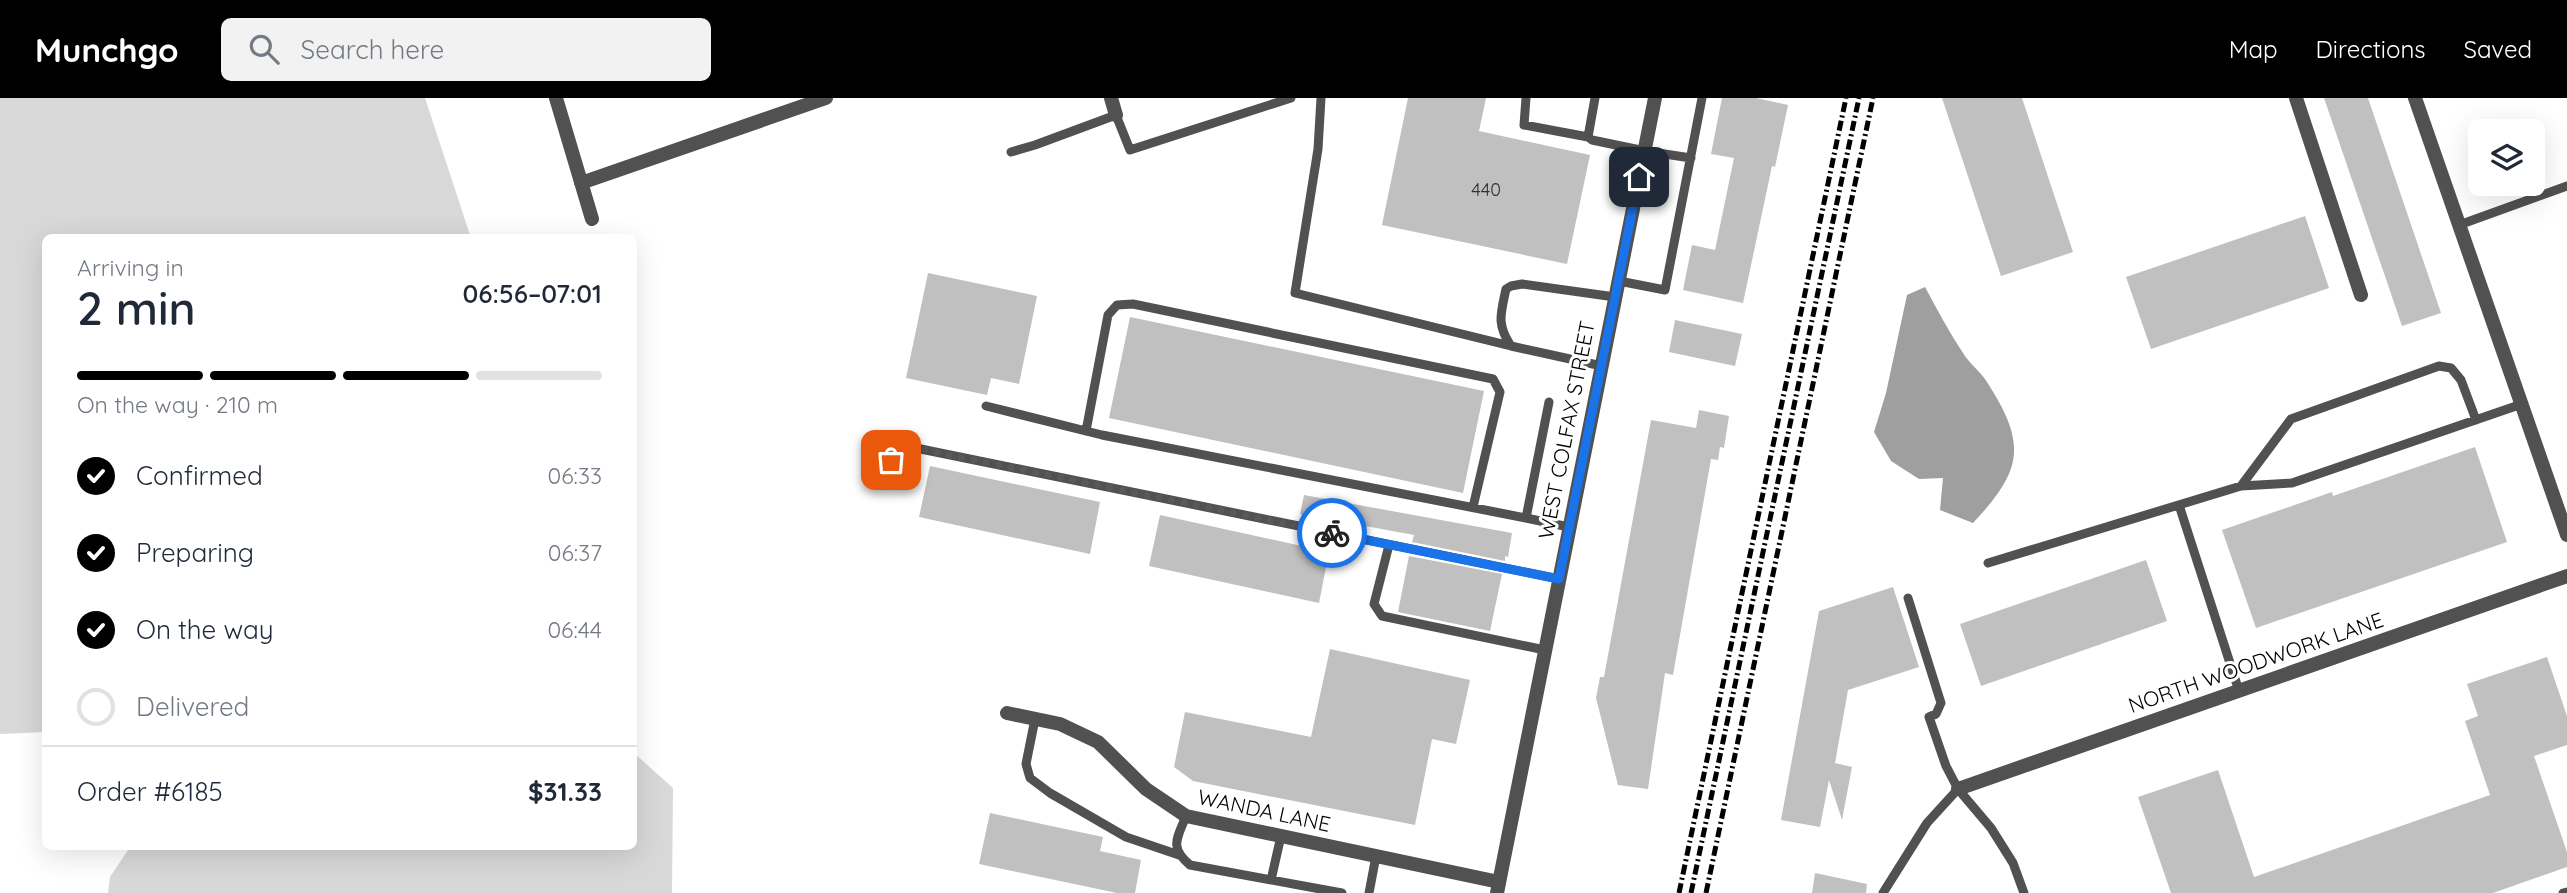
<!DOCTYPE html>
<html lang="en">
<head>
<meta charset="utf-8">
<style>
  body { margin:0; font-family:Quicksand,sans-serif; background:#f2f2f3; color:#1f2937; height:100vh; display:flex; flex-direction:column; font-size:26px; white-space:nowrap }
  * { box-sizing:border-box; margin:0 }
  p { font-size:23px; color:#747a83 }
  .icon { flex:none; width:38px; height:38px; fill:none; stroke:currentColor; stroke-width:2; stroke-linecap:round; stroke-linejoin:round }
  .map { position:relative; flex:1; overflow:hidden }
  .panel { position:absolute; left:42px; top:136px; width:595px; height:616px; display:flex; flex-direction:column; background:#fff; border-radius:10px; box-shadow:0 7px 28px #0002 }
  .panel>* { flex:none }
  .fabs { position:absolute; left:2468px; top:21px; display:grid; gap:14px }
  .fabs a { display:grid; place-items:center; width:77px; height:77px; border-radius:10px; background:#fff; box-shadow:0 7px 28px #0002; font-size:35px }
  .pin { position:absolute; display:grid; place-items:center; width:60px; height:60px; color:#fff; margin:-30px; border-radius:14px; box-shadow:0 4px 10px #0006 }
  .courier { position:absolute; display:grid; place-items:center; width:70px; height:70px; margin:-35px; border:5px solid #1a73e8; border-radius:50%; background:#fff; color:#222; box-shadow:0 2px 9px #0007 }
  .overview em { font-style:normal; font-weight:600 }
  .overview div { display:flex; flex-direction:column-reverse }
  .overview { display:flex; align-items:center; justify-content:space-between; height:119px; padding:0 35px }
  h1 { font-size:46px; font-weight:600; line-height:52px }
  .bar { display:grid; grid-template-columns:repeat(4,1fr); gap:10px 7px; align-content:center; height:84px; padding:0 35px }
  .bar i { height:9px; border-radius:5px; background:#e0e1e3 }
  .bar .current { background:#000 }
  .bar p { grid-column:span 4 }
  .line { display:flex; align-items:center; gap:18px; padding:0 35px; border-top:2px solid #e0e1e3 }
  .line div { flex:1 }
  ol { padding:0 35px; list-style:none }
  li { display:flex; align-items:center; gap:21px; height:77px }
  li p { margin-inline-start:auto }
  li .icon { padding:7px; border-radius:50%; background:#000; color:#fff; stroke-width:4 }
  li:last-child { color:#747a83 }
  li i { width:38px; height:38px; border:4px solid #e0e1e3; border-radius:50% }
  header { display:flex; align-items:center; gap:42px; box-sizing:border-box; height:98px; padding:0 35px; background:#000; color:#fff }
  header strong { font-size:33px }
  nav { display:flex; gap:38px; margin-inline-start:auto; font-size:24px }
  .search { width:490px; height:63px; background:#f2f2f3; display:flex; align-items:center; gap:18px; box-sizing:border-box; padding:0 24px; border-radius:10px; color:#747a83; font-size:26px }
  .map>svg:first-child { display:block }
</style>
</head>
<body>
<header>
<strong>Munchgo</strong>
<div class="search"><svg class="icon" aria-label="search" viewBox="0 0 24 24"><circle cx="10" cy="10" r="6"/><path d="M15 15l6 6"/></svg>Search here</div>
<nav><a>Map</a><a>Directions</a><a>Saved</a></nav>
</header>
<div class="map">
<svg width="2567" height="795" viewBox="0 0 2567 795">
  <rect width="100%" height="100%" fill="#fff"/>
  <path fill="#d8d8d8" d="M0,0H425L471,140H46L45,634L0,636Z
    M634,655L673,690L672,795H108L110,779L130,749H634Z"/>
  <path fill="#9f9f9f" d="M1925,189C1937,211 1949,234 1963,255C1969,265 1980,273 1987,284C2027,346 2023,372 1973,425L1940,412L1943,380L1919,381L1891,363L1874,334L1886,295L1907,197Z"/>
  <path fill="#c0c0c0" d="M1408,0H1486L1479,33L1590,57L1567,166L1382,127Z
    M1722,0H1756L1788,7L1775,69L1772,68L1743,205L1683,192L1692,147L1715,152L1734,60L1711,56Z
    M1942,0H2022L2073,154L2001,178Z
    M2324,0H2368L2441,215L2402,228Z
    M2305,118L2329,190L2151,251L2126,179Z
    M928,175L1037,198L1019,286L991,280L987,297L906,280Z
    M1130,219L1484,293L1463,395L1109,320Z
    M1675,222L1742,236L1735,268L1669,254Z
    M1699,312L1729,318L1724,350L1720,349L1718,362L1711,361L1673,577L1665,575L1648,691L1618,687L1596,600L1600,579H1604L1651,322L1696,330Z
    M2475,349L2507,444L2256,530L2222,432L2332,394L2333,398Z
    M930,368L1100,404L1090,456L919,419Z
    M1304,397L1512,435L1508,459L1505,458V463L1412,444L1414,437L1300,416Z
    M1160,417L1329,454L1319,505L1149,468Z
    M1409,458L1502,476L1490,533L1398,514Z
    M2146,462L2167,523L1981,588L1960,526Z
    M1893,489L1919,569L1848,592L1835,665L1852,669L1842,722L1829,682L1820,729L1781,722L1819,513Z
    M1330,551L1470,582L1456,646L1432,641L1415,727L1193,683L1174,669L1185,614L1311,639Z
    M2547,559L2567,618V647L2534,658L2567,754V769L2493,795H2171L2138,699L2218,672L2254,779L2490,697L2465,623L2478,618L2467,586Z
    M990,715L1103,739L1100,753L1141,762L1135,795H1117L979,766Z
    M1815,775L1867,786L1866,795H1812Z"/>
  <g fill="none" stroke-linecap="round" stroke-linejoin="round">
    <path stroke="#515151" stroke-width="9" d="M1321,0L1318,51L1295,195L1511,248
      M1526,0L1524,27L1588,39
      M1595,0L1588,39L1592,42L1645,53L1691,60
      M1011,54L1035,47L1116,17L1130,52L1291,0
      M2459,127L2567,88
      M1619,183L1665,192L1702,0
      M1602,268L1511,248C1496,226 1501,215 1506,191L1511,188L1522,186L1615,199
      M1549,304L1526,420L1569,429
      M986,308L1102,337L1526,420
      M1086,333L1108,217L1117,207L1133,206L1493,281L1500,294L1473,409
      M891,362L911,349L1559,481
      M2241,388L2291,321L2439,268L2451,270L2461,282L2476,322
      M2179,407L2239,593
      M1389,447L1374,506L1382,518L1545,552
      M1988,465L2241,388L2292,385L2522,306
      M1908,500L1941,605L1936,616L1929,619L1946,668L1958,691L1991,730L2013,765L2024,795
      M1035,621L1026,666L1030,680L1050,695L1126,739L1179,757
      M1186,718C1177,741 1169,749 1190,767L1342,795
      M1271,782L1281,738
      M1369,795L1376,758
      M1883,795L1927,725L1958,691
      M2563,795L2567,794"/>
    <path stroke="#515151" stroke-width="14" d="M556,0L592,121
      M1111,0L1116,17
      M2296,0L2361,197
      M2415,0L2567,437
      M581,85L826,0
      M1007,615L1060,626L1098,644L1146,691L1186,718L1499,784
      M1958,691L2567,478"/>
    <path stroke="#515151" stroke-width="14" d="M1497,795L1655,0"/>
    <path stroke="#000" stroke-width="5" stroke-dasharray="10 3.5 2 3.5" stroke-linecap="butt" d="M1679,795L1846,0
      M1691,795L1859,0
      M1706,795L1873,0"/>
  </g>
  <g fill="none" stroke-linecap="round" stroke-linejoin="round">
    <path stroke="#595959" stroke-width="7" stroke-dasharray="0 12.6" d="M891,362L911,349L1332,435"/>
    <path stroke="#1a73e8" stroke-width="9" d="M1332,435L1559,481L1639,79"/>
  </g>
  <g text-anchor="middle" stroke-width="6" stroke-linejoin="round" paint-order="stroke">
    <g font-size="18" fill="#303030">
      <text x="1486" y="98">440</text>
    </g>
    <g font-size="21" fill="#000" stroke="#fff">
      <text transform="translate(1567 332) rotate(-79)" y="7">WEST COLFAX STREET</text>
      <text transform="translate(2256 565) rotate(-19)" y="7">NORTH WOODWORK LANE</text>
      <text transform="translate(1264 713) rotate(12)" y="7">WANDA LANE</text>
    </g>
  </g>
</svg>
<div class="fabs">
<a><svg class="icon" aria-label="layers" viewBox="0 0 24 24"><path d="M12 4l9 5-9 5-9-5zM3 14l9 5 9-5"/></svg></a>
</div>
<div class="pin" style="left:891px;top:362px;background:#ea580c"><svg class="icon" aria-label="bag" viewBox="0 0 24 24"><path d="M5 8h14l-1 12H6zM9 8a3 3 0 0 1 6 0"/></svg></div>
<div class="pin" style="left:1639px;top:79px;background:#1f2937"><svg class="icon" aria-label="home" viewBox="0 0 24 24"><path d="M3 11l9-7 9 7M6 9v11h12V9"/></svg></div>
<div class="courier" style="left:1332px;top:435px"><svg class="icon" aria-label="bike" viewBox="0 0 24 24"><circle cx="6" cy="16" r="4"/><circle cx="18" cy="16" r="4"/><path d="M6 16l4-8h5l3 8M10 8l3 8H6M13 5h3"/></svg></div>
<section class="panel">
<div class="overview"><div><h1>2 min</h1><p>Arriving in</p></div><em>06:56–07:01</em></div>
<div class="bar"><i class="current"></i><i class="current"></i><i class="current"></i><i></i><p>On the way · 210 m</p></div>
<ol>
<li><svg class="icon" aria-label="check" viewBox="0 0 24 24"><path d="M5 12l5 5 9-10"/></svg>Confirmed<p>06:33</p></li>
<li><svg class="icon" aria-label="check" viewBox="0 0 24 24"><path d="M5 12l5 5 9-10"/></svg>Preparing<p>06:37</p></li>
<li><svg class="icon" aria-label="check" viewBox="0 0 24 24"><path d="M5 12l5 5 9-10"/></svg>On the way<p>06:44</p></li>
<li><i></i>Delivered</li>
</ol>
<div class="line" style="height:91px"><div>Order #6185</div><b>$31.33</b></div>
</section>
</div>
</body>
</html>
